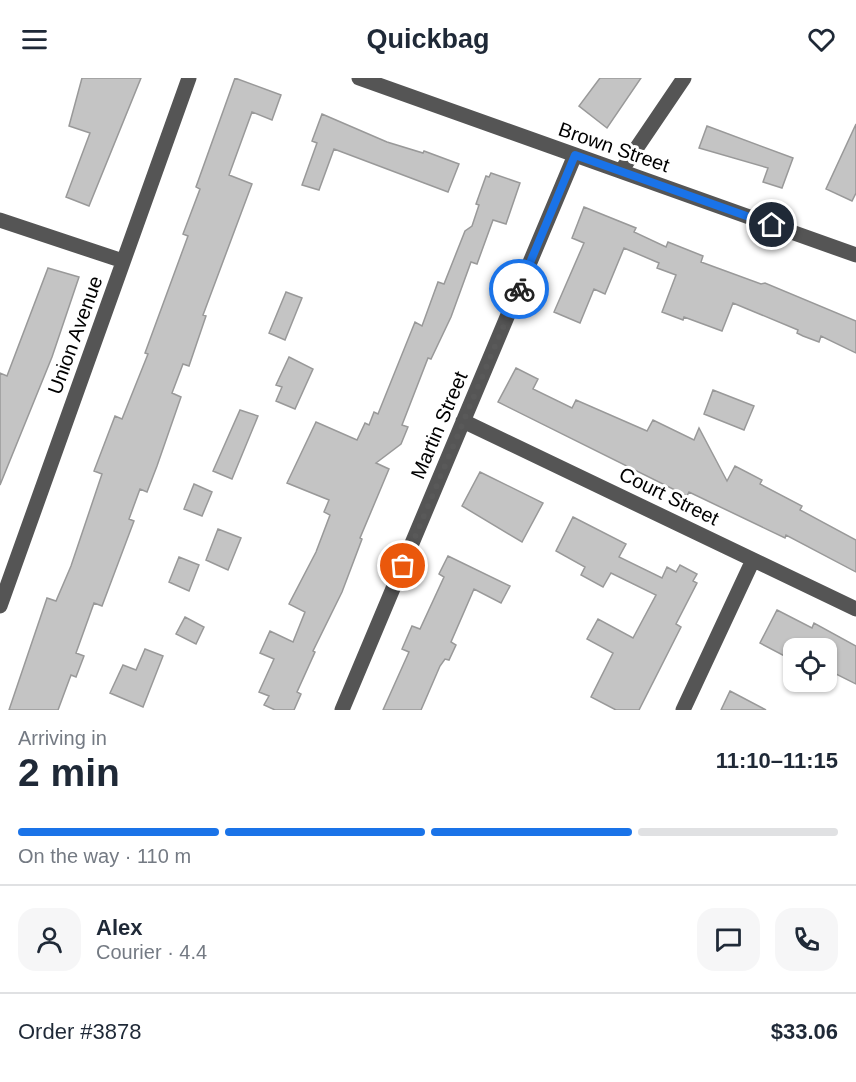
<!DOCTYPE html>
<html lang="en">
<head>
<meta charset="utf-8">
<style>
  body { margin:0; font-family:Arial,sans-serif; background:#f6f6f7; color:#1f2937; height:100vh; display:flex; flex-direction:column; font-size:22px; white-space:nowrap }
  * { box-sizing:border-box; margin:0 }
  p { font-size:20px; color:#747a83 }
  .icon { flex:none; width:33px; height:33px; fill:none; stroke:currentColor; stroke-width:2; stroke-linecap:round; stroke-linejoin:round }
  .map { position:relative; height:632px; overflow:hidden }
  .details { display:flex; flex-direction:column; background:#fff; flex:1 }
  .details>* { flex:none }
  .controls { position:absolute; left:783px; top:560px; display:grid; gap:12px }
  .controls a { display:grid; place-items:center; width:54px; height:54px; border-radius:12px; background:#fff; box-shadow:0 2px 4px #0004; font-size:30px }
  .pin { position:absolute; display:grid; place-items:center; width:51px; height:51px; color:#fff; margin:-26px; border:3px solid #fff; border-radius:50%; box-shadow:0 2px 6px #0007 }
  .courier { position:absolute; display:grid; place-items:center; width:60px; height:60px; margin:-30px; border:4px solid #1a73e8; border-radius:50%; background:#fff; color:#222; box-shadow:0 2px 8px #0007 }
  .summary em { font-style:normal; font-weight:700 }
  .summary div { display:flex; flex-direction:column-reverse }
  .summary { display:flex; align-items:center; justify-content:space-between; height:102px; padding:0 18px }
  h1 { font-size:39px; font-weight:700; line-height:45px }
  .bar { display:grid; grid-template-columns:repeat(4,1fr); gap:9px 6px; align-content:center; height:72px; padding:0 18px }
  .bar i { height:8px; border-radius:4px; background:#e0e1e3 }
  .bar .current { background:#1a73e8 }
  .bar p { grid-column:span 4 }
  .line { display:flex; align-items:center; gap:15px; padding:0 18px; border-top:2px solid #e0e1e3 }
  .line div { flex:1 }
  .round { display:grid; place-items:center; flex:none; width:63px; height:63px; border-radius:18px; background:#f6f6f7 }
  header { display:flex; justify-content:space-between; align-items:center; height:78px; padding:0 18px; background:#fff; font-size:27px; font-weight:700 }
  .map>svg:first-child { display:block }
</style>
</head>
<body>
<header><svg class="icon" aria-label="menu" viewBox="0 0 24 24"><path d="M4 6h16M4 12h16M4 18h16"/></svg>Quickbag<svg class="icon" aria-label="heart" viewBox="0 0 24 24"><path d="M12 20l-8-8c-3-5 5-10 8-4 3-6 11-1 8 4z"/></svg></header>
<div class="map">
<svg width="856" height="632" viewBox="0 0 856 632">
  <rect width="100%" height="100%" fill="#fff"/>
  <path fill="#c4c4c4" stroke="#999" stroke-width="1.5" d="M82,0H141L89,128L66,119L90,55L69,48Z
    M235,0L281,17L272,42L252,34L229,97L252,106L203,237L206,238L189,288L183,286L172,315L181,319L157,388L147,414L140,411L129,441L134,443L102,528L94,525L76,575L84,578L76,599L71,597L58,632H9L47,520L56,523L71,488L102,396L94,393L115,338L122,341L148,276L145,275L188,158L183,156L200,111L196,109Z
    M600,0H641L607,50L579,28Z
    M322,36L387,64L423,75L424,73L459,86L448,114L334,71L319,112L302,107L317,65L312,63Z
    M856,46V115L852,123L826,111Z
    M707,48L793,80L782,110L763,104L768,90L699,70Z
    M491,95L520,105L506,146L493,142L477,186L471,184L451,239L431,281L428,280L402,347L408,349L401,366L376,385L389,391L360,460L362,461L342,514L313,573L315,574L297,614L301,616L294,632H275L264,627L269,618L259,614L274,581L260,575L270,553L293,564L305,534L289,526L316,474L330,437L324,434L329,422L287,405L316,344L357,362L365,345L369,347L374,334L378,336L415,244L422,248L438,204L444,206L465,153L472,148L479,127L476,126L486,98L489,99Z
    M584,129L636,150L634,154L666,169L668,164L703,178L701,184L761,206L765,205L856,243V275L821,258L819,264L803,258L797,255L798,252L733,225L722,253L684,239L683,242L662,234L676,197L657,190L659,185L624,170L605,216L594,211L580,245L554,234L584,165L572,160Z
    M48,190L79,199L52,279L0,407V295L7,298Z
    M286,214L302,220L285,262L269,255Z
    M289,279L313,291L295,331L276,323L282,309L276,307Z
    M516,290L538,301L533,311L572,330L576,322L647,353L653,342L694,362L699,350L727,403L735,388L762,402L760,406L802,428L800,432L856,462V494L786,457L785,460L689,414L687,418L498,324Z
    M713,312L754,328L744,352L704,336Z
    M240,332L258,338L232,401L213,393Z
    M480,394L543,425L522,464L462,428Z
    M194,406L212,414L202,438L184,431Z
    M573,439L626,466L619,479L662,500L667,489L676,494L680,487L697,496L693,503L697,505L676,546L681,549L639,632H616L591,619L613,575L587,561L598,541L633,560L656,517L611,495L603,509L581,497L585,489L556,473Z
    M218,451L241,460L228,492L206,482Z
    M448,478L510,508L501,525L474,511L451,564L456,567L449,582L445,581L440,588L421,632H383L409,574L402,571L412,548L420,551L444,499L439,496Z
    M179,479L199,487L189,513L169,504Z
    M777,532L812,550L814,545L856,568V606L826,591V570H794V583L760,565Z
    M185,539L204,549L196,566L176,556Z
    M145,571L163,578L143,629L110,615L123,587L136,592Z
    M730,613L766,632H721Z"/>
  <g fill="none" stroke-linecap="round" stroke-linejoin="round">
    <path stroke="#555" stroke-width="15" d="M359,0L856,177
      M621,93L684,0
      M0,142L123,183
      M463,343L856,531
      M0,528L189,0
      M342,632L575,77
      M683,632L753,482"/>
  </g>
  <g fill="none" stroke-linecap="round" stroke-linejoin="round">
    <path stroke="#595959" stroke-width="6" stroke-dasharray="0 10.8" d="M403,488L519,211"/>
    <path stroke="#1a73e8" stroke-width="8" d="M519,211L575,77L772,147"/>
  </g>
  <g text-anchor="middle" stroke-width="6" stroke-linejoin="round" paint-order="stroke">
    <g font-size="20" fill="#000" stroke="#fff">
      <text transform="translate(614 69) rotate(19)" y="7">Brown Street</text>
      <text transform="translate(75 257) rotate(-70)" y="7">Union Avenue</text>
      <text transform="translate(439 347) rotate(-67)" y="7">Martin Street</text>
      <text transform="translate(669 418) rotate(26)" y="7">Court Street</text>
    </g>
  </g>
</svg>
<div class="controls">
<a><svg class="icon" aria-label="locate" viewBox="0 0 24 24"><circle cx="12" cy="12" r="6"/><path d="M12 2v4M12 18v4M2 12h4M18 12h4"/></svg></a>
</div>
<div class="pin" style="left:403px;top:488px;background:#ea580c"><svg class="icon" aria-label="bag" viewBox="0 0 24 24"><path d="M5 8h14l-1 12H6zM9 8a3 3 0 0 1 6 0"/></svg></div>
<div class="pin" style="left:772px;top:147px;background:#1f2937"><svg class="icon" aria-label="home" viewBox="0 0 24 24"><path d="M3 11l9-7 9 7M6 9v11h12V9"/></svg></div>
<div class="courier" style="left:519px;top:211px"><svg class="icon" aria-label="bike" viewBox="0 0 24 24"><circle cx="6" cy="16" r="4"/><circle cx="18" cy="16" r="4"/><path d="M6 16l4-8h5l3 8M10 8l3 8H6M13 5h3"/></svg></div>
</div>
<section class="details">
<div class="summary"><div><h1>2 min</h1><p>Arriving in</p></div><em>11:10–11:15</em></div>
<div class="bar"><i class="current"></i><i class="current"></i><i class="current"></i><i></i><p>On the way · 110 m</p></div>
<div class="line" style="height:108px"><a class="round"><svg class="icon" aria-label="person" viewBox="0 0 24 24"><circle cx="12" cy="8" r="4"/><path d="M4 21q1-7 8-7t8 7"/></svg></a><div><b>Alex</b><p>Courier · 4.4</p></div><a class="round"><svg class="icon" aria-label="chat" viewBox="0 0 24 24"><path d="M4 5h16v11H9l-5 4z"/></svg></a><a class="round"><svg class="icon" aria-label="phone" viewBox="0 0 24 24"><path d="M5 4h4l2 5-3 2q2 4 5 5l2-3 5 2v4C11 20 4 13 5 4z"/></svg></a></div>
<div class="line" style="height:78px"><div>Order #3878</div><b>$33.06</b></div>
</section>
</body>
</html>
